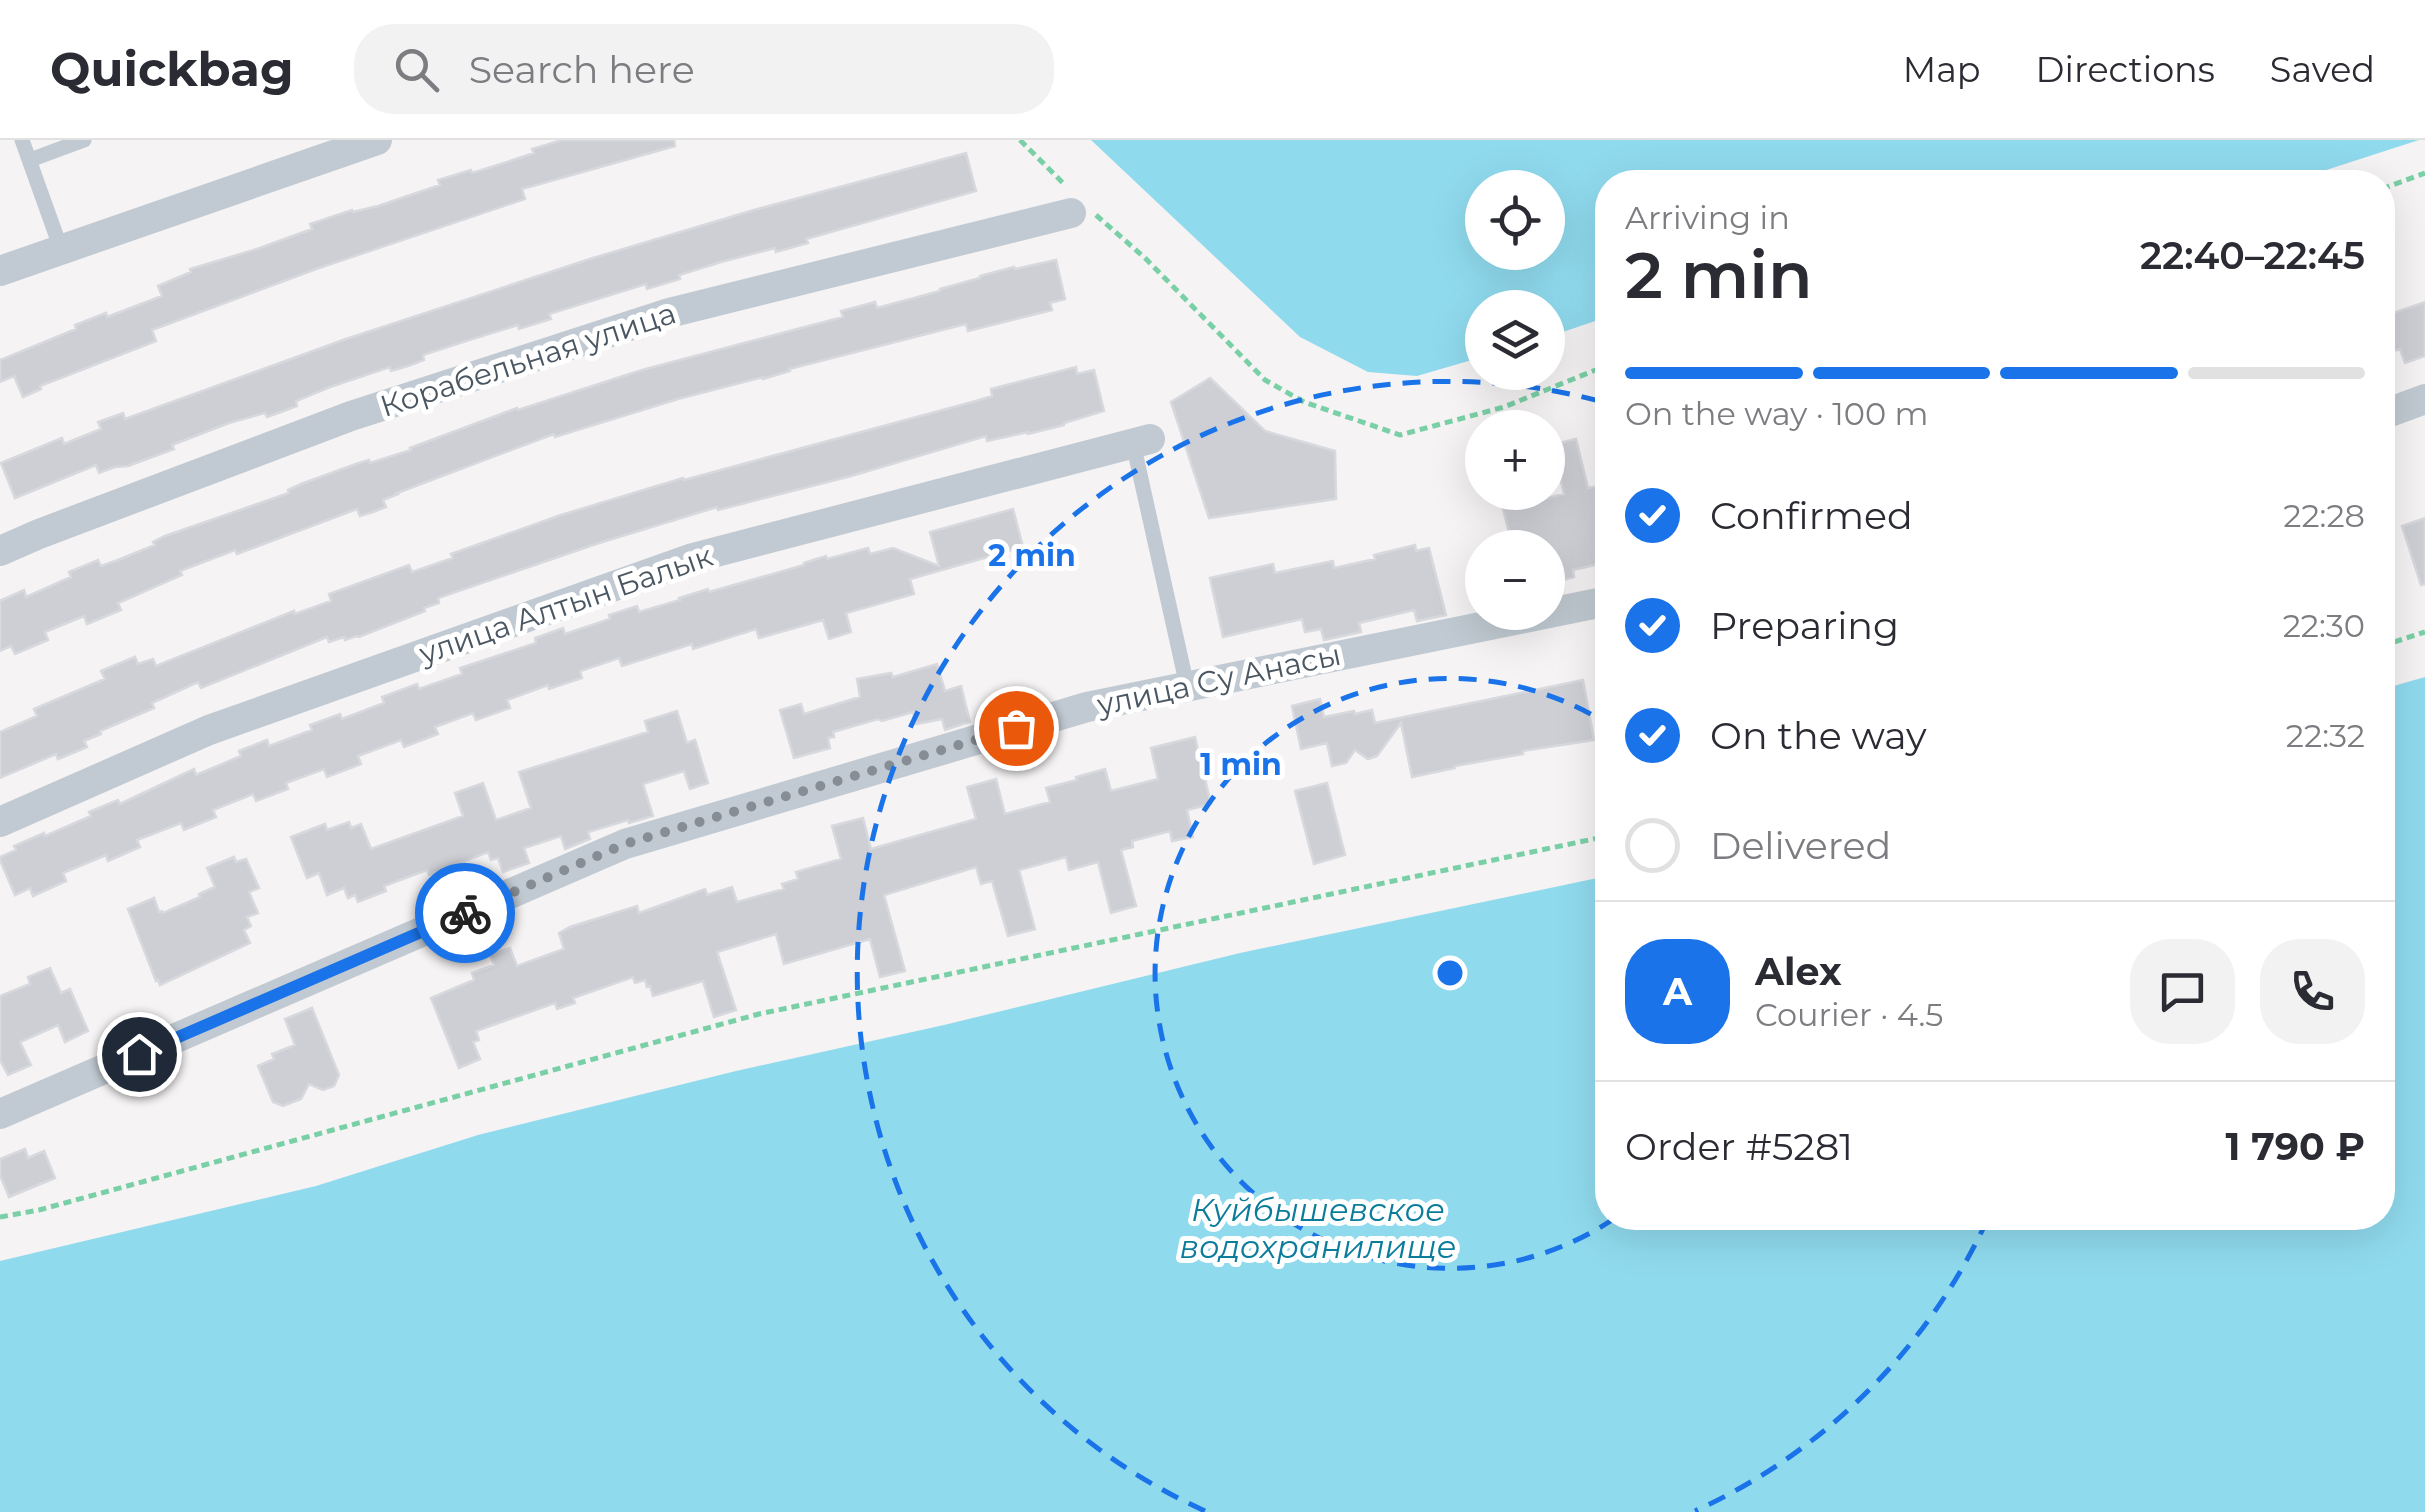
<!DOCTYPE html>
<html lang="en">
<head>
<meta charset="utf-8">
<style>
  body { margin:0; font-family:Montserrat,sans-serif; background:#f2f2f3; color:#2b2b33; height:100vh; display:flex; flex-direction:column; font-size:38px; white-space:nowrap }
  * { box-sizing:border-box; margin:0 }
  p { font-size:32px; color:#7c7c81 }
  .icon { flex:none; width:55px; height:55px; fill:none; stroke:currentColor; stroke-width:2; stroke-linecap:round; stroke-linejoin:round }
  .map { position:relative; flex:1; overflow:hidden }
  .drawer { position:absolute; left:1595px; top:30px; width:800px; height:1060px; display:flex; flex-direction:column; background:#fff; border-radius:40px; box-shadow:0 10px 40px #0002 }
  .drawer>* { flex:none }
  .buttons { position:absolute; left:1465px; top:30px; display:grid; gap:20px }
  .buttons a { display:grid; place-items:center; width:100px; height:100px; border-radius:50%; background:#fff; box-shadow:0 10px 40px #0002; font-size:50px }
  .pin { position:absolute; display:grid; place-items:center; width:85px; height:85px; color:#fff; margin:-42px; border:5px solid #fff; border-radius:50%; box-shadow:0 2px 10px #0007 }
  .courier { position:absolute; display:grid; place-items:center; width:100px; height:100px; margin:-50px; border:8px solid #1a73e8; border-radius:50%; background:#fff; color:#222; box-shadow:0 2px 12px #0007 }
  .overview em { font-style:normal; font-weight:600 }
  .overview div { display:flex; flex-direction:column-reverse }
  .overview { display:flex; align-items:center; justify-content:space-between; height:170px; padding:0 30px }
  h1 { font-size:65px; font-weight:600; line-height:75px }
  .bar { display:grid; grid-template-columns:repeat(4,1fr); gap:15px 10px; align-content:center; height:120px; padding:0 30px }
  .bar i { height:12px; border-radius:8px; background:#e1e1e2 }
  .bar .current { background:#1a73e8 }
  .bar p { grid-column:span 4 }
  .line { display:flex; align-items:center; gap:25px; padding:0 30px; border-top:2px solid #e1e1e2 }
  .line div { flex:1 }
  .round { display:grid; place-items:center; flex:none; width:105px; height:105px; border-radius:40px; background:#f2f2f3 }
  ol { padding:0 30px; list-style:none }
  li { display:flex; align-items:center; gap:30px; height:110px }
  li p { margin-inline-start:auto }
  li .icon { padding:10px; border-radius:50%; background:#1a73e8; color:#fff; stroke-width:4 }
  li:last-child { color:#7c7c81 }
  li i { width:55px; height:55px; border:5px solid #e1e1e2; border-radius:50% }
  header { display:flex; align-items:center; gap:60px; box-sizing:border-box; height:140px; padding:0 50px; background:#fff; border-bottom:2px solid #e1e1e2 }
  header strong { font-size:48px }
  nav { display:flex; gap:55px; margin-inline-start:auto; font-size:35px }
  .search { width:700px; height:90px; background:#f2f2f3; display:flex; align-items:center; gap:25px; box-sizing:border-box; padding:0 35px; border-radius:40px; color:#7c7c81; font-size:38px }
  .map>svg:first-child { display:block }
</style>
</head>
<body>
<header>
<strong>Quickbag</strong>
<div class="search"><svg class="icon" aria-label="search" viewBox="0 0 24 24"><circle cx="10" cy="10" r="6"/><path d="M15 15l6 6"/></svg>Search here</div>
<nav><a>Map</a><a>Directions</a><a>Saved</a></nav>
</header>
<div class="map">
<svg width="2425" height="1372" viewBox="0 0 2425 1372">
  <rect width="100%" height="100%" fill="#f5f3f3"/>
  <path fill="#90daee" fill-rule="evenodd" d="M1091,0H2419L2289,42H1608L1607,177L1548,197V168H1482V217L1417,236L1368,232L1300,197ZM1482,48H1548V112H1482Z
    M2425,537V1372H0V1121L316,1046L478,995L736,931L944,885L1240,813L1607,736L1608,1078H2382L2383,549Z"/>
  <path fill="#cdcfd5" stroke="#d7d9de" stroke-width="2.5" d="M562,0H674L675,6L522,49L525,59L316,129L152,190L156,201L40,246L41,249L23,257L14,236L0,242V220L76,189L75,185L106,173L107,177L162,156L158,146L191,132L190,129L257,109L312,89L310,84L352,70L353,72L378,66L440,45L438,40L471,30L472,33L504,23L534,13L532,9Z
    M966,13L976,51L806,99L808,103L776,112L775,108L721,122L679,135L680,139L647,149L646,144L549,174L551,179L519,189L518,185L466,201L423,215L424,220L408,226L391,231L390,227L330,247L296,261L297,266L281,272L267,277L265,273L229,283L172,305L174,309L128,326L115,327L99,333L96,325L15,358L1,323L62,298L64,304L101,289L98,282L123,273L125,279L346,199L593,118L754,70Z
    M1056,120L1065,159L1050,163L1052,170L968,191L966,184L950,188L789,229L790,231L763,239V237L678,259L555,297L554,294L397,353L398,354L383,360L386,367L373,372L360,376L357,369L237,414L235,410L180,431L182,435L118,463L121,470L87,484L84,476L45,492L48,500L15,514L11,506L0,511V461L24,450L26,457L71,437L69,432L98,420L101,426L118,420L155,405L153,402L165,396L289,353L288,350L301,344L356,324L369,320L370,323L411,310L410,308L517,268L518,270L642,230L843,177L841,171L875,162L877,168L940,151V149L980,138V136L1014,127L1015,129Z
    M2425,162V216L2405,223L2400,209L2382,215V177Z
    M1076,227L1077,234L1094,230L1104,271L1064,283V285L1028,294V292L987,301L986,296L851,336L718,370L717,367L596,404L438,458L439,463L424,468L425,471L359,497L357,496L345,500L344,497L329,502L327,497L201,548L198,542L152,563L154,568L100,591L101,594L84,601L87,607L58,619L56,614L0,638V592L37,576L34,569L105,539L101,531L135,517L138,524L153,519L156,526L294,471L295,474L331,461L329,454L409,425L412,432L453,418L451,414L561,375L683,338L684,340L976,261L992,256L991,249Z
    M1210,238L1265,291L1335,311L1336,359L1209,378L1171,262Z
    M1576,299L1588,348L1608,344V422L1573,430L1574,437L1548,444V408H1513L1503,369L1564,354L1552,305Z
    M1013,369L1023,407L910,439L914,454L846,473L851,492L829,499L823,480L759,498L756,489L693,509L692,504L622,526L619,518L580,531L582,538L549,549L548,545L507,560L510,568L476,580L473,573L435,587L438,594L404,607L401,600L358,616L361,624L327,637L324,629L286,643L288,649L256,661L253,654L213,670L216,677L184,690L181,683L137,700L140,707L108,721L106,715L63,733L66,741L33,756L30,748L15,755L0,720V717L16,710L14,706L44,693L45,696L91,676L89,672L118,660L120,664L194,629L196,635L241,616L239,611L267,600L269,606L312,590L310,585L340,574L342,579L384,563L382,557L417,544L419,549L462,534L460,528L536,503L535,498L563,488L565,494L610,479L609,475L637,466L639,472L680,460L679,458L708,449L709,452L804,425V423L826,416L827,419L868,408L870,414L893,408L939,426L930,392Z
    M2425,378V444L2421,445L2402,386Z
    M1415,405L1416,411L1429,408L1446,475L1417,481L1414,470L1359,483L1361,492L1324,500L1321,489L1305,492L1302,479L1223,497L1210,438L1273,424L1275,433L1333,421L1334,428L1375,419L1374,415Z
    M937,524L945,551L961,546L970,582L945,590L942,579L916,584L913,572L882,581L878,579L833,592L834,597L828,598L830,608L794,618L780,570L801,564L804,574L860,557L857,539L891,533L893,537Z
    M1583,540L1594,600L1523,611V614L1455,626V628L1412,637L1401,583L1377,616L1368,619L1355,610L1346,623L1332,626L1327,603L1301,609L1292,566L1320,559L1324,577L1354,571L1355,574L1372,570L1375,583Z
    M677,571L687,603L695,600L708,643L690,649L684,631L643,644L653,676L629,683L628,680L588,692L590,699L565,709L561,696L524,708L529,723L503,732L498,718L491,720L488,712L429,735L427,730L384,746L386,751L358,762L355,755L348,758L344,748L327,755L319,733L307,738L291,697L325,684L327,690L349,682L351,688L361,684L371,709L463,676L455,653L483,643L496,680L531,668L519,632L648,592L645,581Z
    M1195,597L1211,664L1187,670L1193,697L1172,701L1170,691L1132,701L1133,707L1121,710L1136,766L1111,773L1098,722L1069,730L1066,717L1019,730L1035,789L1008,796L992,741L981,744L976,727L884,755L905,831L880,837L870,799L784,824L776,794L717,812L736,870L714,877L703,841L653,856L650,846L647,847L645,840L635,843L633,837L573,858L575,863L557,869L555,863L476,891L479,900L473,902L480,919L459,928L431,858L474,840L472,833L494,825L490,815L510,808L517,826L564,809L559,793L570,787L637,766L639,773L705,749L707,755L732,747L737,762L784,749L782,744L798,739L796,732L841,719L832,686L863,678L871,709L976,679L967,647L996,639L1005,674L1050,662L1046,648L1077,640L1076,637L1105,629L1111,651L1158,639L1151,608Z
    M1327,643L1345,715L1314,724L1295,651Z
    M234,717L236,722L246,719L259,748L249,752L258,773L247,777L251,786L244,790L250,803L160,845L158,840L156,841L128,769L154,758L159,772L162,771L163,773L200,757L199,754L215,747L207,728Z
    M50,828L61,853L70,849L88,891L65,902L58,885L20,902L31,925L8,935L0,920V856L30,844L28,837Z
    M312,868L339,935L334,946L323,950L309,944L301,959L283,966L273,962L258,926L274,919L272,914L295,905L285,879Z
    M25,1009L28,1018L44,1011L55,1038L9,1057L0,1035V1019Z"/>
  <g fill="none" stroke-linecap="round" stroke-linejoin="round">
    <path stroke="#7ad0a6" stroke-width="5" stroke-dasharray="8 5" stroke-linecap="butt" d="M1020,0L1066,46
      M2382,49L2425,33
      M1096,75L1145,118L1265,240L1304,262L1400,295L1504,267L1608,225
      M2382,506L2425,492
      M0,1077L39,1070L759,874L1608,696"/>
    <path stroke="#c1cad2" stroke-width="15" d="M22,0L61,109
      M30,20L84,0
      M1133,303L1187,546"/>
    <path stroke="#c1cad2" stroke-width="30" d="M0,131L377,0
      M2382,275L2425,259
      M0,411L39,394L351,276L669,173L1071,73
      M0,682L209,590L693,418L1150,299
      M0,974L625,704L1087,567L1608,461"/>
  </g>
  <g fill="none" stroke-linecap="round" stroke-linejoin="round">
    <path stroke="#868d94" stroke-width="10" stroke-dasharray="0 18" d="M465,773L625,704L1016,588"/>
    <path stroke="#1a73e8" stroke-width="12" d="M139,914L465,773"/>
  </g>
  <g fill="none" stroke="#1a73e8" stroke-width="5" stroke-dasharray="18 12">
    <path d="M1615 1078A295 295 0 1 1 1606 583"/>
    <path d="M1988 1078A591 591 0 0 1 1695 1371M1205 1371A591 591 0 0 1 1603 262"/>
  </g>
  <g text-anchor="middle" stroke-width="10" stroke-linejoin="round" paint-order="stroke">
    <g font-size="30" fill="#4a5661" stroke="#fff">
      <text transform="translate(528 220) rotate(-18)" y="10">Корабельная улица</text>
      <text transform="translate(566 465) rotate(-19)" y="10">улица Алтын Балык</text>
      <text transform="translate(1219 540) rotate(-12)" y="10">улица Су Анасы</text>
    </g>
    <g font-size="32" font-style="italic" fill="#0c7c9b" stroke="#fff">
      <text x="1318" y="1081">Куйбышевское<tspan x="1318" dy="37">водохранилище</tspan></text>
    </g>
  </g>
  <circle cx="1450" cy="833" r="15" fill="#1a73e8" stroke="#fff" stroke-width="5"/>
  <g font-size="30" text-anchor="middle" font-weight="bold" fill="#1a73e8" stroke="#fff" stroke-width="10" stroke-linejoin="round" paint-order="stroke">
    <text x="1032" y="426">2 min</text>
    <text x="1241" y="635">1 min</text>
  </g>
</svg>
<div class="buttons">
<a><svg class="icon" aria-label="locate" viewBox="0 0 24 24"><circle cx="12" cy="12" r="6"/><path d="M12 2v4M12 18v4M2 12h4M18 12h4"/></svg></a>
<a><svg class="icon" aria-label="layers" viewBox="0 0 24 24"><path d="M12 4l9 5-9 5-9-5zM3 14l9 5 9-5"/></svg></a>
<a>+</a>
<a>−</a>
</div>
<div class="pin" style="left:1016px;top:588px;background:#ea580c"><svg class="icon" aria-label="bag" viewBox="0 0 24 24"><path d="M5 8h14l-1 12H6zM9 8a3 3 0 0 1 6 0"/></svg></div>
<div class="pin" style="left:139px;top:914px;background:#1f2937"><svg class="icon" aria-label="home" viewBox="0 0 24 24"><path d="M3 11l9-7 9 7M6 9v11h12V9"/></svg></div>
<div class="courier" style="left:465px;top:773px"><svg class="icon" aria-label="bike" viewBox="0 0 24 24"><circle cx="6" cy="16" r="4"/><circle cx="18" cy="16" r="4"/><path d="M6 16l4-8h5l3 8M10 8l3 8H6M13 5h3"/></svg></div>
<section class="drawer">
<div class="overview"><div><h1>2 min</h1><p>Arriving in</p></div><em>22:40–22:45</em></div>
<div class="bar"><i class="current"></i><i class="current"></i><i class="current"></i><i></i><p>On the way · 100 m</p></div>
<ol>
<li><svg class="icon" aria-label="check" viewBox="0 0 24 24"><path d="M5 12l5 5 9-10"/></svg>Confirmed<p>22:28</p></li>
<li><svg class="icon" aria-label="check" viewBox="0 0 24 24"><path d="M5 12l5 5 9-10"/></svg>Preparing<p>22:30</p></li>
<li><svg class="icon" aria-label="check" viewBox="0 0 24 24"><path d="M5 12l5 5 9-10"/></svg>On the way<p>22:32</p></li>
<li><i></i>Delivered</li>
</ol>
<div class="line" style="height:180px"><b class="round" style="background:#1a73e8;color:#fff">A</b><div><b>Alex</b><p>Courier · 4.5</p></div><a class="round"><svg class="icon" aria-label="chat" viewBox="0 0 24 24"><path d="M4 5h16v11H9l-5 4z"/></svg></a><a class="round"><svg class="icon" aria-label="phone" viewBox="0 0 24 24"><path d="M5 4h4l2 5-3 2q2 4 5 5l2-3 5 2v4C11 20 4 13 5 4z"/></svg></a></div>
<div class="line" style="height:130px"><div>Order #5281</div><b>1 790 ₽</b></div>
</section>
</div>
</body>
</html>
